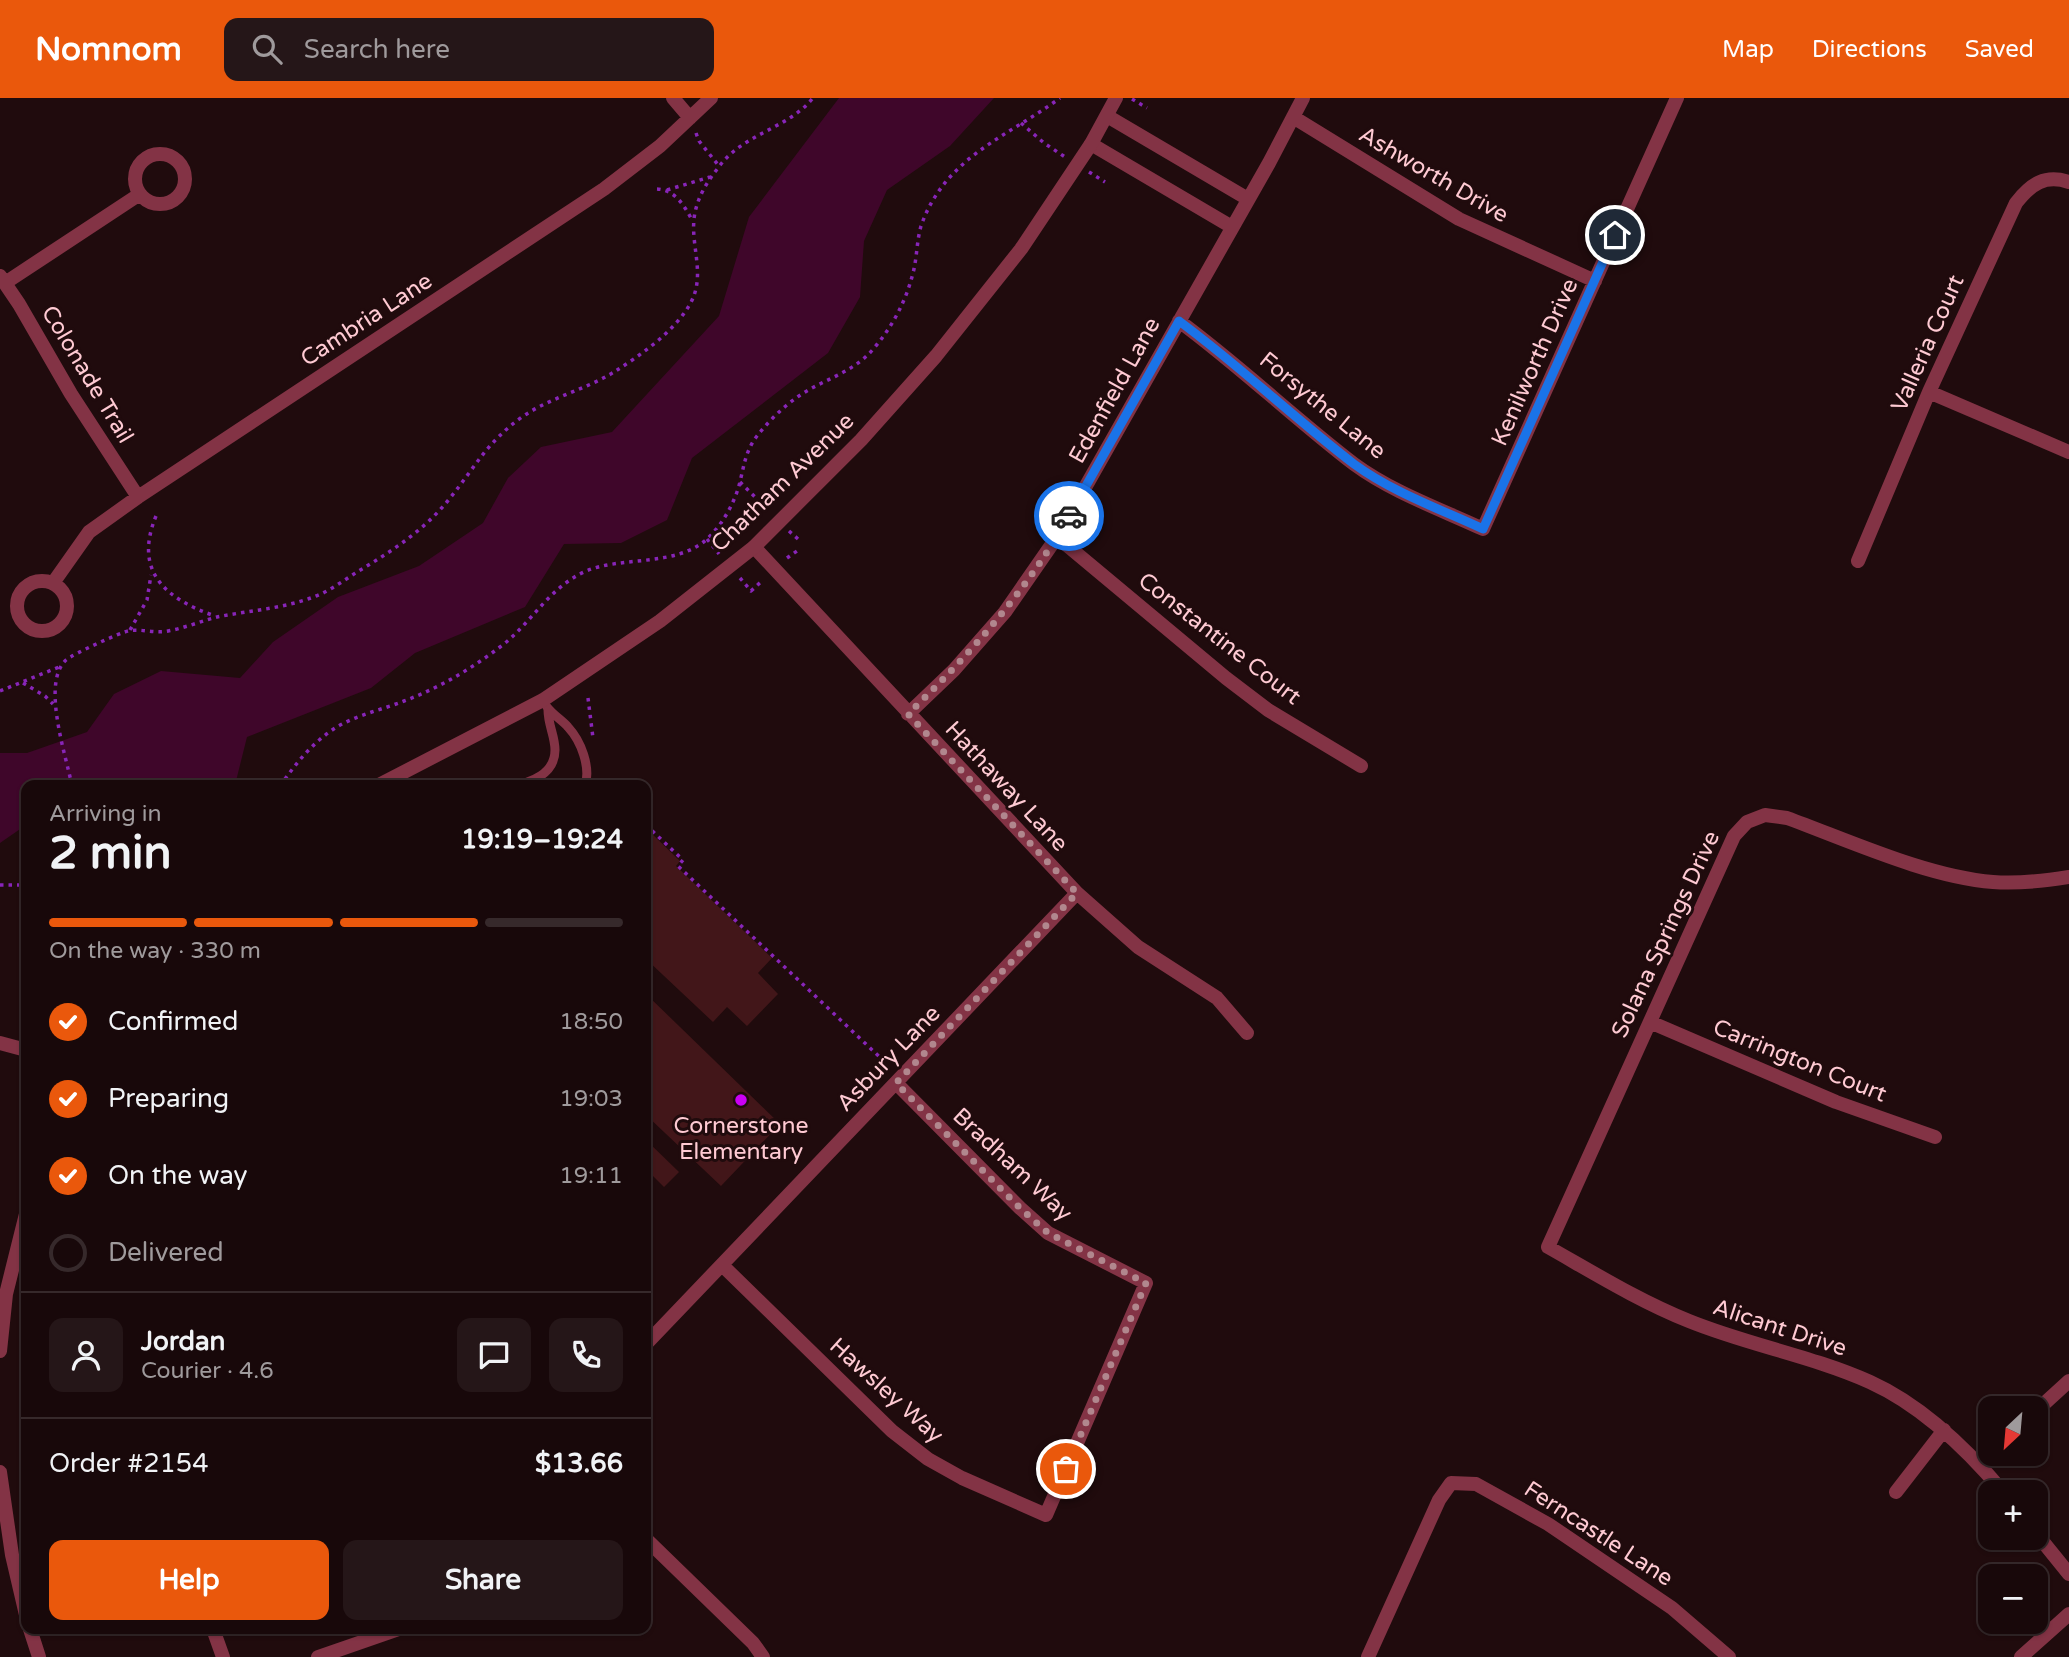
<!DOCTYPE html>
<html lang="en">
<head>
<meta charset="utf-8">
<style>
  body { margin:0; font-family:"Varela Round",sans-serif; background:#251618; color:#f1f3f6; height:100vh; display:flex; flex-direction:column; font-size:26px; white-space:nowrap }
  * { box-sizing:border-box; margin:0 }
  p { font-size:23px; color:#9f9a9c }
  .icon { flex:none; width:38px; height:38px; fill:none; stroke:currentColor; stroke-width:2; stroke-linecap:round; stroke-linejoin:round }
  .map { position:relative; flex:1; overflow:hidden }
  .panel { position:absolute; left:21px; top:682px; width:630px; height:854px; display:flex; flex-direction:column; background:#18080a; border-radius:14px; box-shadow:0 2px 5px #0004,0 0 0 2px #36292b }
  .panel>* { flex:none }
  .needle { width:46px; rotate:206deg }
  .buttons { position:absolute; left:1978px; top:1298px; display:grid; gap:14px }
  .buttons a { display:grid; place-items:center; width:70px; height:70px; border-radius:14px; background:#18080a; box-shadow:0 2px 5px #0004,0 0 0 2px #36292b; font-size:35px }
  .pin { position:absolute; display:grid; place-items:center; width:60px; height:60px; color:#fff; margin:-30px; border:4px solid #fff; border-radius:50%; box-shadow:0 2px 7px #0007 }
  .courier { position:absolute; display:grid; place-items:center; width:70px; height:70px; margin:-35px; border:5px solid #1a73e8; border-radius:50%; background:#fff; color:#222; box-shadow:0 2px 9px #0007 }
  .summary em { font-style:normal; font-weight:700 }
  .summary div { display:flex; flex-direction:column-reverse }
  .summary { display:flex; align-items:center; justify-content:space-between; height:119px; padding:0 28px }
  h1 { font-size:46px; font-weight:700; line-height:52px }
  .bar { display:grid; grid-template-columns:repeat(4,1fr); gap:10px 7px; align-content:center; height:84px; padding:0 28px }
  .bar i { height:9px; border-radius:5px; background:#36292b }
  .bar .on { background:#ea580c }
  .bar p { grid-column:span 4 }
  .line { display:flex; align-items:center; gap:18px; padding:0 28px; border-top:2px solid #36292b }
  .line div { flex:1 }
  .round { display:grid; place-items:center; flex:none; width:74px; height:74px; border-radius:14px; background:#251618 }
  ol { padding:0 28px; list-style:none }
  li { display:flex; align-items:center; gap:21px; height:77px }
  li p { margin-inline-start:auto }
  li .icon { padding:7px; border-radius:50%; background:#ea580c; color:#fff; stroke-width:4 }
  li:last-child { color:#9f9a9c }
  li i { width:38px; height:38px; border:4px solid #36292b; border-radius:50% }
  .button { display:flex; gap:14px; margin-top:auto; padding:14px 28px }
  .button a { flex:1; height:80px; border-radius:14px; background:#ea580c; color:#fff; font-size:28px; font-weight:700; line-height:80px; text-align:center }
  .button a+a { background:#251618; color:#f1f3f6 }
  header { display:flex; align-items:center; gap:42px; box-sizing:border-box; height:98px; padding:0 35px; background:#ea580c; color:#fff }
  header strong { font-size:33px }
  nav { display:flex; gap:38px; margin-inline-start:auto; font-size:24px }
  .search { width:490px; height:63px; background:#251618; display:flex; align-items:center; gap:18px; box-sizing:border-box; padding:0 24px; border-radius:14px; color:#9f9a9c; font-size:26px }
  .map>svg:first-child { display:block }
</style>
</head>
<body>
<header>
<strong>Nomnom</strong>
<div class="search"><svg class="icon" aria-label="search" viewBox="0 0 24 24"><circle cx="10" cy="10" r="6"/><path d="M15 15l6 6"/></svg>Search here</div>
<nav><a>Map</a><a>Directions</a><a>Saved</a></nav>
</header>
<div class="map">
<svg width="2069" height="1559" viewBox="0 0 2069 1559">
  <rect width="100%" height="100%" fill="#200b0d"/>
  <path fill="#3f062a" d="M839,0H994L950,48L887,92L864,143L860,199L828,255L692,360L667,422L621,445L564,446L525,509L415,555L371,590L247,639L235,687L26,688V727L0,745V655H27L87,634L114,596L161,573L240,580L273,544L338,499L419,468L483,425L508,380L541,349L612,334L719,218L749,119Z"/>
  <path fill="#421619" d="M648,732L680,763L676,768L772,860L758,875L778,896L747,928L727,909L713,924L646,861V734Z
    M646,896L780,1026L721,1088L646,1017Z
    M646,1042L679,1074L664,1089L646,1071Z"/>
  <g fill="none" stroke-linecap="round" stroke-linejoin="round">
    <path stroke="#8825b8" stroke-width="3.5" stroke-dasharray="3.5 5" stroke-linecap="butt" d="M1132,1L1147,10
      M1021,25L1044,45L1065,59
      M696,35L699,43L719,68
      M1089,74L1105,84
      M657,91C675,92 684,107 692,122
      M667,92L710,79
      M740,384L769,413
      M156,418C133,474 166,501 215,518
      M789,433L798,441
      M707,441L719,456
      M787,460L797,453
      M740,480L751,493L763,482
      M130,532L147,502L151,477
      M23,585L45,598L53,606
      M0,593L59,569
      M588,600L593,640
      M72,688C66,657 41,585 66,562C73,556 119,535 128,533C140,530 155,536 168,533C185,530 201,523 217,519C252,512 291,510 323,495C335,489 346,481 357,474C392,453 425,432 450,400C476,368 487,344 522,319C551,299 585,292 614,274C641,257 675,233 690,206C706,178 691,150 694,121C696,102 706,85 718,70C743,35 788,31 813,0
      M280,688C294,668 309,649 328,635C350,618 379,613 404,603C439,590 471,571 500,549C532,525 548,490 586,473C622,458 676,469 707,441C723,426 735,404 740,384C744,367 746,352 757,338C768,324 782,310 796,300C822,281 853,276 875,249C894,226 907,201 914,171C917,157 917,142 921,128C945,59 1007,39 1060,0
      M646,727L683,762L678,768L887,966
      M0,787H26
      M646,1207L650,1211"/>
    <path stroke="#833345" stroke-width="9" d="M547,609C553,617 562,622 568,629C581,643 591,669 585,688
      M511,688C531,685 555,676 555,652C555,638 548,627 548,612"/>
    <path stroke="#833345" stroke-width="14" d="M673,0L690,20
      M1107,18L1248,101
      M1293,19L1459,121L1595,183
      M1091,46L1232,129
      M135 81a25 25 0 1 1 50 0a25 25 0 1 1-50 0Z
      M0,178L19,206L71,296L138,399
      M5,185L140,96
      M1179,223C1240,268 1294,320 1354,366C1392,394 1440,411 1483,431L1677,0
      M1929,294L2069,354
      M1057,439L1226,580L1268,612L1361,668
      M754,449L1077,795L1138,849L1217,900L1247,935
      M1858,463L1929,294L2016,105C2031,86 2045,76 2069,84
      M17 508a25 25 0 1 1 50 0a25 25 0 1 1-50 0Z
      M53,485L89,434L138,399L604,91L660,48L711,0
      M908,616L954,572L1005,514L1057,439L1269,65L1303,0
      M1650,924L1836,1004L1935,1039
      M0,945L26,952
      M722,1167L892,1333L928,1361L962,1380L1046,1417L1146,1185L1048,1135L1020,1110L896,985
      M646,1246L1077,795
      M2035,1314L2069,1283
      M1979,1365L1990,1355
      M1896,1394L1944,1332
      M2004,1395C1967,1351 1923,1308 1870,1284C1812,1258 1748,1247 1689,1223C1639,1203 1594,1175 1548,1149L1734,738L1747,724L1765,717L1787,720C1850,743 1928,779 1993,784C2019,786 2044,783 2069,779
      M2035,1434L2069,1476
      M646,1441L753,1545L763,1559
      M213,1531L223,1559
      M318,1559L399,1531
      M1368,1559L1439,1402L1451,1385L1476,1386L1548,1426L1672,1510L1729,1559"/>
    <path stroke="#833345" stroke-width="14" d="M377,688L543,602L660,523L754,449L861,342L936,258L1021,151L1091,46L1116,0
      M0,1253L6,1196L26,1116
      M0,1374L12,1457L26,1517
      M30,1531L39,1559
      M2021,1559L2069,1516"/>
  </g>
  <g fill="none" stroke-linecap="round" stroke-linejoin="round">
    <path stroke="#b1878e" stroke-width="7" stroke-dasharray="0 12.6" d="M1066,1371L1146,1185L1048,1135L1020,1110L896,985L1077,795L908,616C970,556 1026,494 1069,418"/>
    <path stroke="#1a73e8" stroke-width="9" d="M1069,418L1179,223C1240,268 1294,320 1354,366C1392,394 1440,411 1483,431L1615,137"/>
  </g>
  <circle fill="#cb00f5" stroke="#200b0d" stroke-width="2.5" cx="741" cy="1002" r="7"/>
  <g text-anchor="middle" stroke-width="6" stroke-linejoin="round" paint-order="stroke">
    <g font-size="23" fill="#ffcad3" stroke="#200b0d">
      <text transform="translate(1434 76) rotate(30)" y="8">Ashworth Drive</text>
      <text transform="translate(366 221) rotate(-33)" y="8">Cambria Lane</text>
      <text transform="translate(1927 245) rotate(-66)" y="8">Valleria Court</text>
      <text transform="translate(1534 264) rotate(-66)" y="8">Kenilworth Drive</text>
      <text transform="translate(88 276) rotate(59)" y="8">Colonade Trail</text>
      <text transform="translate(1114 292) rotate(-61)" y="8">Edenfield Lane</text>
      <text transform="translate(1323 307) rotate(39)" y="8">Forsythe Lane</text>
      <text transform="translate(782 384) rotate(-44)" y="8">Chatham Avenue</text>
      <text transform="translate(1220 540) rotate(38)" y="8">Constantine Court</text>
      <text transform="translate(1007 688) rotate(47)" y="8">Hathaway Lane</text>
      <text transform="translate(1665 836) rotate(-65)" y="8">Solana Springs Drive</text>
      <text transform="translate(888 960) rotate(-46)" y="8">Asbury Lane</text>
      <text transform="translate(1800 962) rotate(22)" y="8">Carrington Court</text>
      <text transform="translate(1013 1066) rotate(43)" y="8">Bradham Way</text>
      <text transform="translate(1780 1229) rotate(18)" y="8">Alicant Drive</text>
      <text transform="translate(887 1292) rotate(42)" y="8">Hawsley Way</text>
      <text transform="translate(1599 1435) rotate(33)" y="8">Ferncastle Lane</text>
    </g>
    <g font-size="23" fill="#ffcad3" stroke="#200b0d">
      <text x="741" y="1035">Cornerstone<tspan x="741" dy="26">Elementary</tspan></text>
    </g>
  </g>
</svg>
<div class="buttons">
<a><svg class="needle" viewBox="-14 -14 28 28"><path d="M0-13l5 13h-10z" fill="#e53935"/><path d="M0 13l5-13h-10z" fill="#9f9a9c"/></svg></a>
<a>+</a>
<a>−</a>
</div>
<div class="pin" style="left:1066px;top:1371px;background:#ea580c"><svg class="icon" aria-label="bag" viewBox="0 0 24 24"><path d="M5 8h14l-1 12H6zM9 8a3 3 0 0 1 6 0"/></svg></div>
<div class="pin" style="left:1615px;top:137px;background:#1f2937"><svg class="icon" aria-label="home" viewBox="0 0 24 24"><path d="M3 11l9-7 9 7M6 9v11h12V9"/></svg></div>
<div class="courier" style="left:1069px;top:418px"><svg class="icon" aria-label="car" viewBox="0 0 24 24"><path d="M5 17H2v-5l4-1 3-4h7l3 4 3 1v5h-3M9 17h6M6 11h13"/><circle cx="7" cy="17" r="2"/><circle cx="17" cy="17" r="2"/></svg></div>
<section class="panel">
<div class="summary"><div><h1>2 min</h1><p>Arriving in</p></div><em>19:19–19:24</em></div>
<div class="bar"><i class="on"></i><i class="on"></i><i class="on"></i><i></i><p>On the way · 330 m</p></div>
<ol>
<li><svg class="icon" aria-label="check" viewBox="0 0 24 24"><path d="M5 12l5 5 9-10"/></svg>Confirmed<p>18:50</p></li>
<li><svg class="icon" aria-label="check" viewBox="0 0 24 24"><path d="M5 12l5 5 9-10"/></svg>Preparing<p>19:03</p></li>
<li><svg class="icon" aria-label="check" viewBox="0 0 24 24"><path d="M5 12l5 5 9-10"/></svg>On the way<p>19:11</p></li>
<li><i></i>Delivered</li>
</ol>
<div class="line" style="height:126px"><a class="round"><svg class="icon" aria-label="person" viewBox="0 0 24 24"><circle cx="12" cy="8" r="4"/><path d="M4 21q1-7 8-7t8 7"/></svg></a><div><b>Jordan</b><p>Courier · 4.6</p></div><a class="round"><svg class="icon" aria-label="chat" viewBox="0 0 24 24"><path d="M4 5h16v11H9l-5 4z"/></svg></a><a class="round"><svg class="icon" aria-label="phone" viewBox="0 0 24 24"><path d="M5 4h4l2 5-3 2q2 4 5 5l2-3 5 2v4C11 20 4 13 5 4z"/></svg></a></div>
<div class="line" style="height:91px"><div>Order #2154</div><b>$13.66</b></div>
<div class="button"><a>Help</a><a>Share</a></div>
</section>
</div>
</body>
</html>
